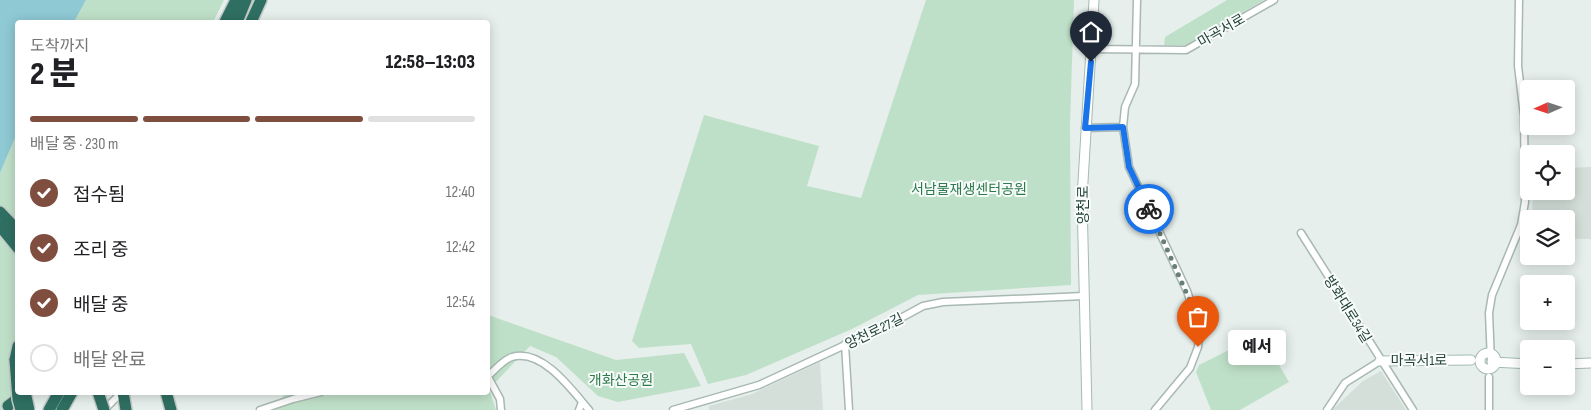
<!DOCTYPE html>
<html lang="ko">
<head>
<meta charset="utf-8">
<style>
  body { margin:0; font-family:"Sofia Sans Condensed","Noto Sans KR",sans-serif; background:#f2f2f2; color:#202124; height:100vh; display:flex; flex-direction:column; font-size:19px; white-space:nowrap }
  * { box-sizing:border-box; margin:0 }
  p { font-size:16px; color:#757577 }
  .icon { flex:none; width:28px; height:28px; fill:none; stroke:currentColor; stroke-width:2; stroke-linecap:round; stroke-linejoin:round }
  .map { position:relative; flex:1; overflow:hidden }
  .panel { position:absolute; left:15px; top:20px; width:475px; height:375px; display:flex; flex-direction:column; background:#fff; border-radius:5px; box-shadow:0 2px 12px #0003 }
  .panel>* { flex:none }
  .needle { width:32px; rotate:267deg }
  .tools { position:absolute; left:1520px; top:80px; display:grid; gap:10px }
  .tools a { display:grid; place-items:center; width:55px; height:55px; border-radius:5px; background:#fff; box-shadow:0 2px 12px #0003; font-size:25px }
  .pin { position:absolute; display:grid; place-items:center; width:42px; height:42px; color:#fff; margin:-51px -21px; border-radius:50% 50% 50% 0; rotate:-45deg; box-shadow:0 0 5px #0007 }
  .pin .icon { rotate:45deg }
  .courier { position:absolute; display:grid; place-items:center; width:50px; height:50px; margin:-25px; border:4px solid #1a73e8; border-radius:50%; background:#fff; color:#222; box-shadow:0 1px 6px #0007 }
  .bubble { position:absolute; height:35px; border-radius:5px; background:#fff; box-shadow:0 2px 12px #0003; font-size:16px; font-weight:800; line-height:35px; text-align:center }
  .headline em { font-style:normal; font-weight:800 }
  .headline div { display:flex; flex-direction:column-reverse }
  .headline { display:flex; align-items:center; justify-content:space-between; height:85px; padding:0 15px }
  h1 { font-size:32px; font-weight:800; line-height:38px }
  .bar { display:grid; grid-template-columns:repeat(4,1fr); gap:8px 5px; align-content:center; height:60px; padding:0 15px }
  .bar i { height:6px; border-radius:4px; background:#e0e0e0 }
  .bar .selected { background:#7f4e3f }
  .bar p { grid-column:span 4 }
  ol { padding:0 15px; list-style:none }
  li { display:flex; align-items:center; gap:15px; height:55px }
  li p { margin-inline-start:auto }
  li .icon { padding:5px; border-radius:50%; background:#7f4e3f; color:#fff; stroke-width:4 }
  li:last-child { color:#757577 }
  li i { width:28px; height:28px; border:2px solid #e0e0e0; border-radius:50% }
  .map>svg:first-child { display:block }
</style>
</head>
<body>
<div class="map">
<svg width="1591" height="410" viewBox="0 0 1591 410">
  <rect width="100%" height="100%" fill="#e6efeb"/>
  <path fill="#d4dfda" d="M1591,167V239H1566V219H1532L1533,191H1566V168Z
    M820,362L823,410H709V406L752,394Z
    M1381,371L1406,410H1332L1363,381Z"/>
  <path fill="#bfe0c8" d="M86,0H224L213,22H74Z
    M926,0H1074L1070,125L1071,285L918,295L852,329L746,375L708,384L691,344L639,348L632,341L704,115L819,146L807,186L861,198Z
    M1227,0H1264L1186,45H1164L1165,37Z
    M17,133L18,392L22,393L14,410H0V173Z
    M488,315L616,360L684,353L701,386L618,402L598,396L556,357L530,346L489,389L496,410H275L285,393L488,392Z
    M1261,334L1289,382L1240,410H1211L1196,372L1199,365Z"/>
  <path fill="#8ec9d4" d="M0,0H86L74,22H18L17,133L0,173Z"/>
  <g fill="none" stroke-linecap="round" stroke-linejoin="round">
    <g stroke="#a8b8b2" stroke-width="9">
      <path id="street" d="M1137,0L1135,84L1125,107L1123,127L1129,167L1187,291L1200,330L1198,347L1190,368L1155,410
        M1092,49L1186,50L1274,0
        M1085,128L1123,127
        M1301,233L1413,410
        M845,344L849,410
        M1491,362L1489,313L1492,295L1521,225L1525,202L1524,116L1518,66L1519,0
        M488,376C495,370 504,359 512,357C542,348 572,390 589,410
        M488,377L500,399L501,410
        M1489,377V410
        M104,410L122,392
        M260,410L293,399L321,392
        M579,410L582,402
        M673,410L759,385L888,325L923,306L943,302L1084,296
        M1327,410L1345,383L1380,361"/>
    </g>
    <g stroke="#a4bbb3" stroke-width="11">
      <path id="secondary" d="M1480 361a8 8 0 1 1 16 0a8 8 0 1 1-16 0Z
        M1380,361L1471,360
        M1492,362L1529,364
        M1566,364L1591,363
        M1087,410L1082,198L1094,0"/>
    </g>
    <g stroke="#c2cac8" stroke-width="14">
      <path id="highway" d="M225,22L236,0
        M237,22L246,0
        M251,22L261,0
        M0,212L18,231
        M0,226L18,248
        M15,360L18,346
        M123,392L126,410
        M166,392L171,410
        M8,406L24,394
        M49,410L59,392
        M62,410L72,392"/>
    </g>
    <use href="#street" stroke="#fff" stroke-width="6"/>
    <use href="#secondary" stroke="#fff" stroke-width="9"/>
    <use href="#highway" stroke="#2f6f62" stroke-width="11"/>
    <g stroke="#c2cac8" stroke-width="14" stroke-linecap="butt">
      <path id="highway-bridge" d="M15,360L18,399L21,410
        M25,392L29,410
        M98,392L104,410"/>
    </g>
    <use href="#highway-bridge" stroke="#2f6f62" stroke-width="11"/>
  </g>
  <g fill="none" stroke-linecap="round" stroke-linejoin="round">
    <path stroke="#687f78" stroke-width="5" stroke-dasharray="0 9" d="M1149,209L1195,312L1200,330L1198,347"/>
    <path stroke="#1a73e8" stroke-width="6" d="M1091,62L1085,128L1123,127L1129,167L1149,209"/>
  </g>
  <g text-anchor="middle" stroke-width="4" stroke-linejoin="round" paint-order="stroke">
    <g font-size="14" fill="#24423a" stroke="#f7fbf9">
      <text transform="translate(1221 30) rotate(-30)" y="5">마곡서로</text>
      <text transform="translate(1083 205) rotate(-90)" y="5">양천로</text>
      <text transform="translate(1348 309) rotate(58)" y="5">방화대로34길</text>
      <text transform="translate(874 331) rotate(-26)" y="5">양천로27길</text>
      <text x="1419" y="365">마곡서1로</text>
    </g>
    <g font-size="14" fill="#2d7a4b" stroke="#f7fbf9">
      <text x="969" y="194">서남물재생센터공원</text>
      <text x="621" y="385">개화산공원</text>
    </g>
  </g>
</svg>
<div class="tools">
<a><svg class="needle" viewBox="-14 -14 28 28"><path d="M0-13l5 13h-10z" fill="#e53935"/><path d="M0 13l5-13h-10z" fill="#757577"/></svg></a>
<a><svg class="icon" aria-label="locate" viewBox="0 0 24 24"><circle cx="12" cy="12" r="6"/><path d="M12 2v4M12 18v4M2 12h4M18 12h4"/></svg></a>
<a><svg class="icon" aria-label="layers" viewBox="0 0 24 24"><path d="M12 4l9 5-9 5-9-5zM3 14l9 5 9-5"/></svg></a>
<a>+</a>
<a>−</a>
</div>
<div class="pin" style="left:1198px;top:347px;background:#ea580c"><svg class="icon" aria-label="bag" viewBox="0 0 24 24"><path d="M5 8h14l-1 12H6zM9 8a3 3 0 0 1 6 0"/></svg></div>
<div class="pin" style="left:1091px;top:62px;background:#1f2937"><svg class="icon" aria-label="home" viewBox="0 0 24 24"><path d="M3 11l9-7 9 7M6 9v11h12V9"/></svg></div>
<div class="courier" style="left:1149px;top:209px"><svg class="icon" aria-label="bike" viewBox="0 0 24 24"><circle cx="6" cy="16" r="4"/><circle cx="18" cy="16" r="4"/><path d="M6 16l4-8h5l3 8M10 8l3 8H6M13 5h3"/></svg></div>
<div class="bubble" style="left:1228px;top:330px;width:58px">예서</div>
<section class="panel">
<div class="headline"><div><h1>2 분</h1><p>도착까지</p></div><em>12:58–13:03</em></div>
<div class="bar"><i class="selected"></i><i class="selected"></i><i class="selected"></i><i></i><p>배달 중 · 230 m</p></div>
<ol>
<li><svg class="icon" aria-label="check" viewBox="0 0 24 24"><path d="M5 12l5 5 9-10"/></svg>접수됨<p>12:40</p></li>
<li><svg class="icon" aria-label="check" viewBox="0 0 24 24"><path d="M5 12l5 5 9-10"/></svg>조리 중<p>12:42</p></li>
<li><svg class="icon" aria-label="check" viewBox="0 0 24 24"><path d="M5 12l5 5 9-10"/></svg>배달 중<p>12:54</p></li>
<li><i></i>배달 완료</li>
</ol>
</section>
</div>
</body>
</html>
